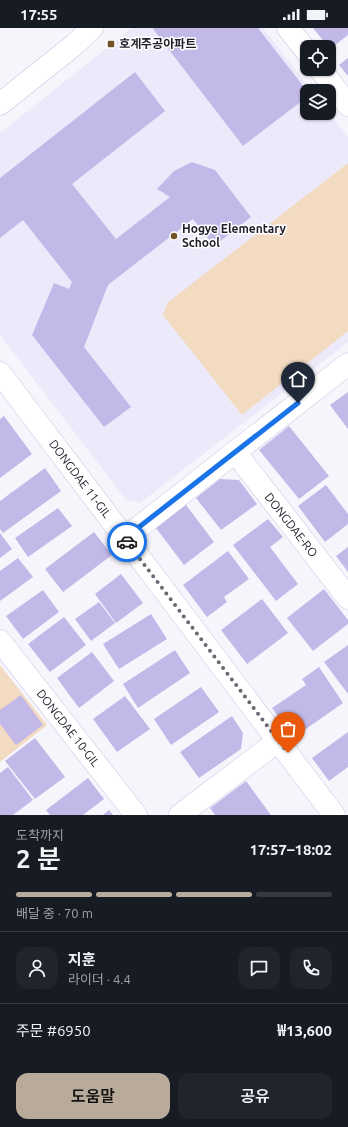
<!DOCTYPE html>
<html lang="ko">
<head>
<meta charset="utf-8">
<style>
  body { margin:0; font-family:Ubuntu,"Noto Sans KR",sans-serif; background:#20242c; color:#f1f3f6; height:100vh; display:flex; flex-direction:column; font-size:15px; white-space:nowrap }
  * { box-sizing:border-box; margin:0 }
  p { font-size:13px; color:#9ea1a6 }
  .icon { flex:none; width:22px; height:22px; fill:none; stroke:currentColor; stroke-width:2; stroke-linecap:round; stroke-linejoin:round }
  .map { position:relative; height:787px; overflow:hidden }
  .panel { display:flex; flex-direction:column; background:#171b24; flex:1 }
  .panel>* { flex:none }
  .tools { position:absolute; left:300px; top:12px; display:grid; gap:8px }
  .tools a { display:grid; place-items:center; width:36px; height:36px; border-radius:8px; background:#171b24; box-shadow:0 1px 3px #0004; font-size:20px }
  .pin { position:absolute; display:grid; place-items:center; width:34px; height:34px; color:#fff; margin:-41px -17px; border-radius:50% 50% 50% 0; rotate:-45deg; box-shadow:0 0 4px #0007 }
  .pin .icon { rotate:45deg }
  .courier { position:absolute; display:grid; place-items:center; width:40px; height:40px; margin:-20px; border:3px solid #1a73e8; border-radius:50%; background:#fff; color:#222; box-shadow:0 1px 5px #0007 }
  .head em { font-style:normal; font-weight:600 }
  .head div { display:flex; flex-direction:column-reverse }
  .head { display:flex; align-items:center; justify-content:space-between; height:68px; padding:0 16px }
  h1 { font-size:26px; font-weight:600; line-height:30px }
  .bar { display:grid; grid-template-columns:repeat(4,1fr); gap:6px 4px; align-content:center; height:48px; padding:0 16px }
  .bar i { height:5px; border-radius:3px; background:#363941 }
  .bar .active { background:#b9ab9a }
  .bar p { grid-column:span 4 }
  .line { display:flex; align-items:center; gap:10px; padding:0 16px; border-top:1px solid #363941 }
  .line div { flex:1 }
  .round { display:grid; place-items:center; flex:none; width:42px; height:42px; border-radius:12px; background:#20242c }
  .button { display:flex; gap:8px; margin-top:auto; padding:8px 16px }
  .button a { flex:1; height:46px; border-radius:12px; background:#b9ab9a; color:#111; font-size:16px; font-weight:600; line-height:46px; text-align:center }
  .button a+a { background:#20242c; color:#f1f3f6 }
  .status { display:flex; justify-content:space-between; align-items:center; height:28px; padding:0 20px; background:#171b24; direction:ltr }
  .status svg { height:11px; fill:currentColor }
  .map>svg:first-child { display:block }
</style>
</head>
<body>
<div class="status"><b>17:55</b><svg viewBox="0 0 49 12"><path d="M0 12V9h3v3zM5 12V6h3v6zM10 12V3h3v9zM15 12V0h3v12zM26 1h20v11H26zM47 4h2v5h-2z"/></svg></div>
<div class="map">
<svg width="348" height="787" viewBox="0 0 348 787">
  <rect width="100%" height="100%" fill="#f6f5fc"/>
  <path fill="#eceafa" d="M132,0H263L312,63H307V85H329L348,109V314L140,475L126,472L0,307V105Z"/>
  <path fill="#f3dbc1" d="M348,135V303L242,387L163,287L167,275Z
    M0,637L47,697L0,734Z"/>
  <path fill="#c2b9e9" d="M155,0H258L307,63V69L243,118L153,1Z
    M313,0H348V7L330,21Z
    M348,30V48L339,37Z
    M135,44L165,83L72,156L116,211L170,169L157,161L174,143L192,134L215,142L251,189L214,218L193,191L108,257L84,319L131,379L104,399L32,307L54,255L69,261L72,254L23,192L0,210V150Z
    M348,364V401L330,377Z
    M4,388L32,426L0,450V391Z
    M289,398L329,448L299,471L259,422Z
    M45,440L61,463L3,505L0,501V473Z
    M220,451L239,452L257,476L221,502L196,470Z
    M326,457L348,486V496L325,514L298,478Z
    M186,477L214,514L184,537L156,500Z
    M58,480L72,498L28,529L15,510Z
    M268,491L283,509L270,519L298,556L276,573L233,517Z
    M94,504L112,527L63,564L45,541Z
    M0,505L12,521L0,530Z
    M348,519V544L336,528Z
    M228,523L249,551L224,569L227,574L207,589L183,557Z
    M18,530L33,549L0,573V543Z
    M121,546L143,575L116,595L95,566Z
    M324,561L348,592V596L313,623L287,590Z
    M43,562L59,584L23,611L6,588Z
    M262,571L288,605L247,636L221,602Z
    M99,574L115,595L91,613L75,591Z
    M151,586L167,611L119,641L103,616Z
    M64,589L86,617L50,644L28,616Z
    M348,617V666L324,634Z
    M175,622L190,645L138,680L123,656Z
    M92,624L114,653L79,680L57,650Z
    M319,639L343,675L293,710L272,680L306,657L302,651Z
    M201,659L219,684L171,717L154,691Z
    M21,667L43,697L16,717L0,696V682Z
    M125,668L150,701L117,724L93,691Z
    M232,688L243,705L241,721L199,750L180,724Z
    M348,704V739L329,753L312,730Z
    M35,710L65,749L35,771L5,733Z
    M8,739L33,772L13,787H0V745Z
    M88,750L104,771L83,787H50L46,782Z
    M246,753L271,787H215L210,780Z
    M109,782L113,787H103Z"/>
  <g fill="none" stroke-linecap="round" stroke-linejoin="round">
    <g stroke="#cac4e4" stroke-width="23">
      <path id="minor" d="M288,0L307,24
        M320,41L348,77
        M0,345L334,787
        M235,424L348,570
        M125,510L348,336
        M0,613L136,787
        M180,787L278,713"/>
    </g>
    <g stroke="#cac4e4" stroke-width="23">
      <path id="tertiary" d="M0,76L74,17L92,0"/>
    </g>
    <use href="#minor" stroke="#fff" stroke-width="22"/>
    <use href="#tertiary" stroke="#fff" stroke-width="22"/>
  </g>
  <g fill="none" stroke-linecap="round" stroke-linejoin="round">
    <path stroke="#6b6974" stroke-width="4" stroke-dasharray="0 7.2" d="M127,514L288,725"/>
    <path stroke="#1a73e8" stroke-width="5" d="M127,514L125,510L298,375"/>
  </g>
  <g fill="#745229" stroke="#fff" stroke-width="1.5">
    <rect x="107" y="12" width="8" height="8" rx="2"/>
    <circle cx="174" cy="208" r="4"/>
  </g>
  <g text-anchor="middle" stroke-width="3" stroke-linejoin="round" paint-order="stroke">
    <g font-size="12" font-weight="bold" fill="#201e2a" stroke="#fff" text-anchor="start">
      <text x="119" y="20">호계주공아파트</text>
      <text x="182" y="205">Hogye Elementary<tspan x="182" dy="14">School</tspan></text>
    </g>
    <g font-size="12" fill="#201e2a" stroke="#fff">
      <text transform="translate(80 451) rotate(53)" y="4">DONGDAE 11-GIL</text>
      <text transform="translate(291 497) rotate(52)" y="4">DONGDAE-RO</text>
      <text transform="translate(68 700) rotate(52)" y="4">DONGDAE 10-GIL</text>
    </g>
  </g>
</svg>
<div class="tools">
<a><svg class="icon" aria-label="locate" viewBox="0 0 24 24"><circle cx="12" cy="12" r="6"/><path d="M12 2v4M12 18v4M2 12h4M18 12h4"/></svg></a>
<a><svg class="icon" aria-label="layers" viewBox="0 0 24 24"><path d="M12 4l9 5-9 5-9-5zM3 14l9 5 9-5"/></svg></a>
</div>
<div class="pin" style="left:288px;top:725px;background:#ea580c"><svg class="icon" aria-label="bag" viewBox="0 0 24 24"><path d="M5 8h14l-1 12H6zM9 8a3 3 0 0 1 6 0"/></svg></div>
<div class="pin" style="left:298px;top:375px;background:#1f2937"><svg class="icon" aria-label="home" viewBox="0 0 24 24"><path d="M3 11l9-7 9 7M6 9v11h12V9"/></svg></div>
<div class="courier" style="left:127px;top:514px"><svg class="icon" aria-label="car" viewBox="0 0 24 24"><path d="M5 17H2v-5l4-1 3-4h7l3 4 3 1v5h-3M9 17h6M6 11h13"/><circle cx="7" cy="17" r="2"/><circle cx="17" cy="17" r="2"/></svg></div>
</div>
<section class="panel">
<div class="head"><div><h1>2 분</h1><p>도착까지</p></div><em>17:57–18:02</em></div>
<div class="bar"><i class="active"></i><i class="active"></i><i class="active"></i><i></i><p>배달 중 · 70 m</p></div>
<div class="line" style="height:72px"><a class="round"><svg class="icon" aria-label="person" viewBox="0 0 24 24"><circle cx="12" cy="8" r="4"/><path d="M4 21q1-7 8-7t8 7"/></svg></a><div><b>지훈</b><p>라이더 · 4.4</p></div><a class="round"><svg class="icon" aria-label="chat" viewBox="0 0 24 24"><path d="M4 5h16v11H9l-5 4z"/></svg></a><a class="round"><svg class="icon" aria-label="phone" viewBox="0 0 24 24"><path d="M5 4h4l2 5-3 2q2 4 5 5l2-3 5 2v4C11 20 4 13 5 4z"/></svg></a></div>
<div class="line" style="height:52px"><div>주문 #6950</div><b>₩13,600</b></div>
<div class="button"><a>도움말</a><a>공유</a></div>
</section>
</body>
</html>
